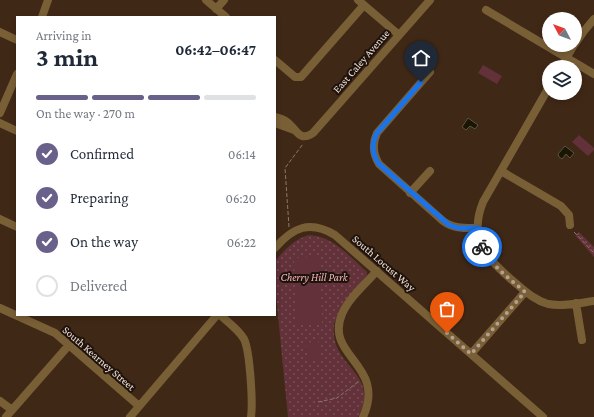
<!DOCTYPE html>
<html lang="en">
<head>
<meta charset="utf-8">
<style>
  body { margin:0; font-family:"Crimson Pro",serif; background:#f6f6f7; color:#1f2937; height:100vh; display:flex; flex-direction:column; font-size:15px; white-space:nowrap }
  * { box-sizing:border-box; margin:0 }
  p { font-size:13px; color:#747a83 }
  .icon { flex:none; width:22px; height:22px; fill:none; stroke:currentColor; stroke-width:2; stroke-linecap:round; stroke-linejoin:round }
  .map { position:relative; flex:1; overflow:hidden }
  .panel { position:absolute; left:16px; top:16px; width:260px; height:300px; display:flex; flex-direction:column; background:#fff; border-radius:0px; box-shadow:0 2px 6px #0003 }
  .panel>* { flex:none }
  .needle { width:26px; rotate:311deg }
  .fabs { position:absolute; left:542px; top:12px; display:grid; gap:8px }
  .fabs a { display:grid; place-items:center; width:40px; height:40px; border-radius:50%; background:#fff; box-shadow:0 2px 6px #0003; font-size:20px }
  .pin { position:absolute; display:grid; place-items:center; width:34px; height:34px; color:#fff; margin:-41px -17px; border-radius:50% 50% 50% 0; rotate:-45deg; box-shadow:0 0 4px #0007 }
  .pin .icon { rotate:45deg }
  .courier { position:absolute; display:grid; place-items:center; width:40px; height:40px; margin:-20px; border:3px solid #1a73e8; border-radius:50%; background:#fff; color:#222; box-shadow:0 1px 5px #0007 }
  .summary em { font-style:normal; font-weight:700 }
  .summary div { display:flex; flex-direction:column-reverse }
  .summary { display:flex; align-items:center; justify-content:space-between; height:68px; padding:0 20px }
  h1 { font-size:26px; font-weight:700; line-height:30px }
  .bar { display:grid; grid-template-columns:repeat(4,1fr); gap:6px 4px; align-content:center; height:48px; padding:0 20px }
  .bar i { height:5px; border-radius:3px; background:#e0e1e3 }
  .bar .selected { background:#6a618a }
  .bar p { grid-column:span 4 }
  ol { padding:0 20px; list-style:none }
  li { display:flex; align-items:center; gap:12px; height:44px }
  li p { margin-inline-start:auto }
  li .icon { padding:4px; border-radius:50%; background:#6a618a; color:#fff; stroke-width:4 }
  li:last-child { color:#747a83 }
  li i { width:22px; height:22px; border:2px solid #e0e1e3; border-radius:50% }
  .map>svg:first-child { display:block }
</style>
</head>
<body>
<div class="map">
<svg width="594" height="417" viewBox="0 0 594 417">
  <defs>
    <pattern id="grass-dots" width="8" height="8" patternUnits="userSpaceOnUse"><rect width="8" height="8" fill="#623139"/><path d="M2 2h.1M6 6h.1" fill="none" stroke="#794f55" stroke-width="1.8" stroke-linecap="round"/></pattern>
  </defs>
  <rect width="100%" height="100%" fill="#402816"/>
  <path fill="url(#grass-dots)" d="M579,232L594,247V257L575,235Z
    M309,235C333,236 350,257 367,272V275C355,290 341,303 335,322C333,326 334,331 334,335C337,369 380,375 358,417H288L275,285V261C285,250 294,239 309,235Z"/>
  <path fill="#623139" d="M483,65L502,76L497,84L478,73Z
    M579,135L594,148V150L588,156L572,142Z
    M320,257L322,323L296,324L294,258Z
    M318,340L322,359L309,362L305,344Z"/>
  <path fill="#1a1603" stroke="#5b5343" d="M468,118L478,125L475,129L470,126L466,130L462,127Z
    M565,146L574,153L570,158L566,154L562,159L559,157L558,154Z"/>
  <g fill="none" stroke-linecap="round" stroke-linejoin="round">
    <path stroke="#8d7869" stroke-width="1" stroke-dasharray="4 2" stroke-linecap="butt" d="M289,227L285,168L303,144
      M574,232L594,253
      M318,402L337,398L358,382"/>
    <path stroke="#795f36" stroke-width="8" d="M206,0L226,17
      M358,0L399,35
      M216,9L224,0
      M486,10L594,74
      M42,17L48,0
      M0,32L17,40
      M575,44L584,31L594,19
      M275,60L295,77H301L364,5
      M561,67L574,45
      M430,72L377,133C372,144 373,154 379,164L443,221C454,229 465,228 478,228
      M549,87L483,202C468,239 486,258 513,281C524,290 534,300 548,304C563,307 579,303 594,301
      M0,113L17,74
      M275,117C279,118 283,119 287,122C296,128 299,143 313,133L430,0
      M0,123L17,131
      M275,123L294,130
      M501,171L561,206L569,215L570,225
      M410,193L430,171
      M0,219L17,227
      M275,248C293,227 310,220 335,235L543,417
      M576,303L582,340
      M0,308L55,333L139,406
      M220,315C228,322 239,330 244,339C250,351 253,403 251,417
      M471,354L525,292
      M0,401L12,410
      M6,417L69,345
      M130,417L217,315
      M363,417C387,364 324,357 342,314C349,298 365,284 377,271"/>
  </g>
  <g fill="none" stroke-linecap="round" stroke-linejoin="round">
    <path stroke="#b4a093" stroke-width="4" stroke-dasharray="0 7.2" d="M447,333L471,354L525,292C509,278 491,266 482,247"/>
    <path stroke="#1a73e8" stroke-width="5" d="M421,82L377,133C371,144 372,154 379,164L449,225L458,228H478L482,247"/>
  </g>
  <g text-anchor="middle" stroke-width="4" stroke-linejoin="round" paint-order="stroke">
    <g font-size="11" fill="#f2e1d7" stroke="#1e130c">
      <text transform="translate(361 61) rotate(-49)" y="4">East Caley Avenue</text>
      <text transform="translate(384 263) rotate(41)" y="4">South Locust Way</text>
      <text transform="translate(99 358) rotate(41)" y="4">South Kearney Street</text>
    </g>
    <g font-size="11" font-style="italic" fill="#f5b8bf" stroke="#1e130c">
      <text x="314" y="281">Cherry Hill Park</text>
    </g>
  </g>
</svg>
<div class="fabs">
<a><svg class="needle" viewBox="-14 -14 28 28"><path d="M0-13l5 13h-10z" fill="#e53935"/><path d="M0 13l5-13h-10z" fill="#747a83"/></svg></a>
<a><svg class="icon" aria-label="layers" viewBox="0 0 24 24"><path d="M12 4l9 5-9 5-9-5zM3 14l9 5 9-5"/></svg></a>
</div>
<div class="pin" style="left:447px;top:333px;background:#ea580c"><svg class="icon" aria-label="bag" viewBox="0 0 24 24"><path d="M5 8h14l-1 12H6zM9 8a3 3 0 0 1 6 0"/></svg></div>
<div class="pin" style="left:421px;top:82px;background:#1f2937"><svg class="icon" aria-label="home" viewBox="0 0 24 24"><path d="M3 11l9-7 9 7M6 9v11h12V9"/></svg></div>
<div class="courier" style="left:482px;top:247px"><svg class="icon" aria-label="bike" viewBox="0 0 24 24"><circle cx="6" cy="16" r="4"/><circle cx="18" cy="16" r="4"/><path d="M6 16l4-8h5l3 8M10 8l3 8H6M13 5h3"/></svg></div>
<section class="panel">
<div class="summary"><div><h1>3 min</h1><p>Arriving in</p></div><em>06:42–06:47</em></div>
<div class="bar"><i class="selected"></i><i class="selected"></i><i class="selected"></i><i></i><p>On the way · 270 m</p></div>
<ol>
<li><svg class="icon" aria-label="check" viewBox="0 0 24 24"><path d="M5 12l5 5 9-10"/></svg>Confirmed<p>06:14</p></li>
<li><svg class="icon" aria-label="check" viewBox="0 0 24 24"><path d="M5 12l5 5 9-10"/></svg>Preparing<p>06:20</p></li>
<li><svg class="icon" aria-label="check" viewBox="0 0 24 24"><path d="M5 12l5 5 9-10"/></svg>On the way<p>06:22</p></li>
<li><i></i>Delivered</li>
</ol>
</section>
</div>
</body>
</html>
